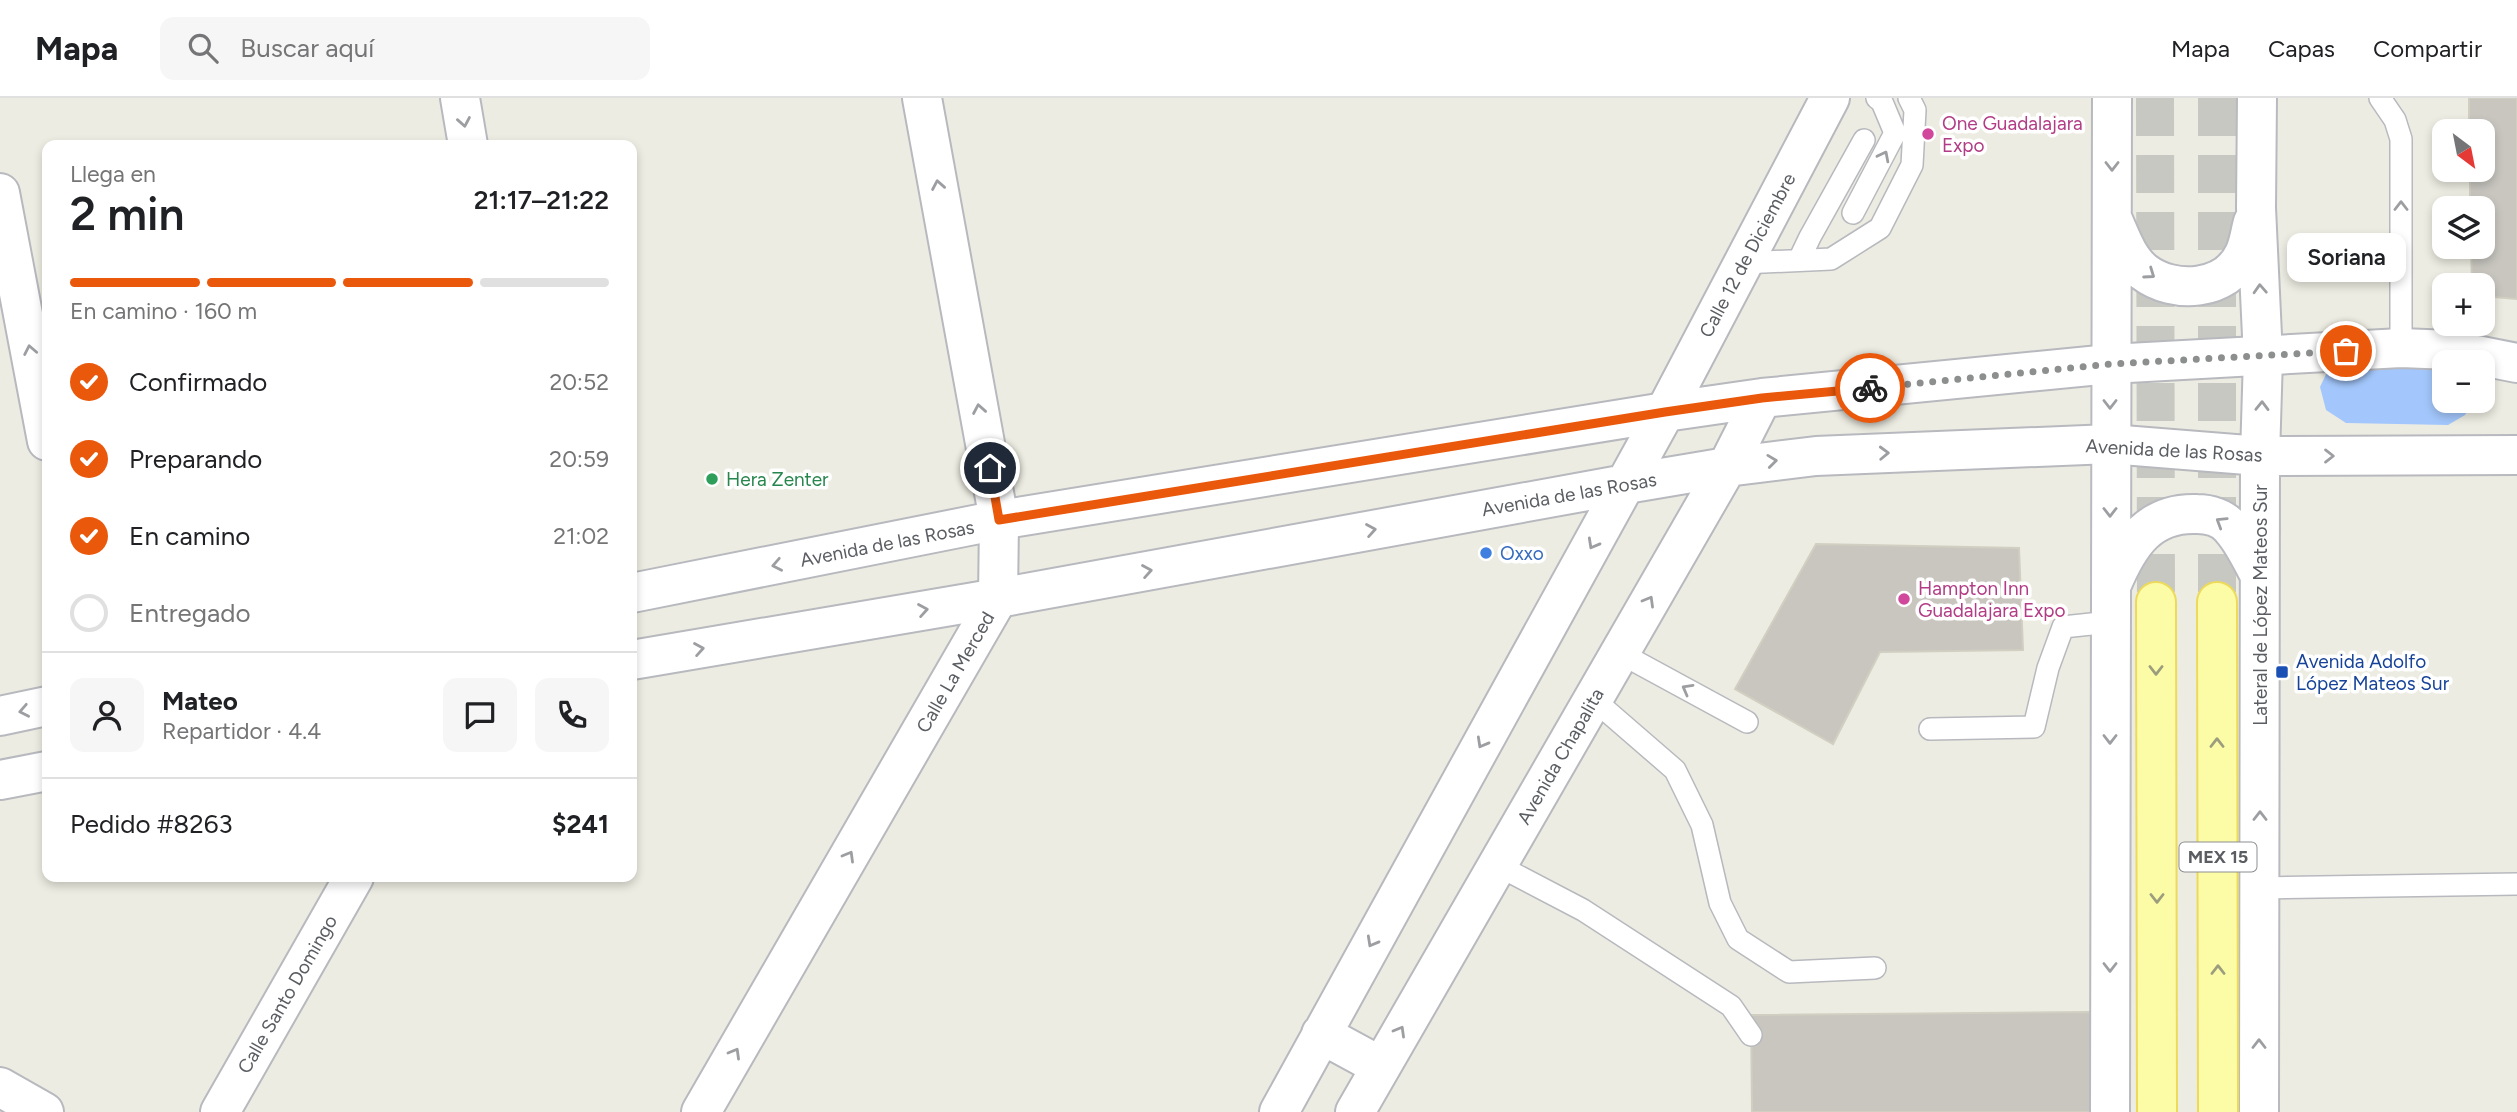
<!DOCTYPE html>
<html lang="es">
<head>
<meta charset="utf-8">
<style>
  body { margin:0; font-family:Figtree,sans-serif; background:#f6f6f6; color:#202124; height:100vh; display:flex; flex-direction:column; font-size:26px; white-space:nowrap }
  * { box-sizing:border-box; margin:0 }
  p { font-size:23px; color:#757577 }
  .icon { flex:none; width:38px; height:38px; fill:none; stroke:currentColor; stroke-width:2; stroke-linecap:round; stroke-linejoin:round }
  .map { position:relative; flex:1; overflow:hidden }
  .details { position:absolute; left:42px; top:42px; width:595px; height:742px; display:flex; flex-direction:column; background:#fff; border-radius:14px; box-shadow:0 4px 10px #0003 }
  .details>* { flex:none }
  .needle { width:46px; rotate:148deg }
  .buttons { position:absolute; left:2432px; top:21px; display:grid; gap:14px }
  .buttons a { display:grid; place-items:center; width:63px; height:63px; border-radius:14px; background:#fff; box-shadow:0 4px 10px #0003; font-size:35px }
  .pin { position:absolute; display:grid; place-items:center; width:60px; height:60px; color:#fff; margin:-30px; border:4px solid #fff; border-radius:50%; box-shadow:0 2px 7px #0007 }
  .courier { position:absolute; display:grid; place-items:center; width:70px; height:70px; margin:-35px; border:5px solid #ea580c; border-radius:50%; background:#fff; color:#222; box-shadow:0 2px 9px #0007 }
  .bubble { position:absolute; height:49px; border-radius:14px; background:#fff; box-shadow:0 4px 10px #0003; font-size:23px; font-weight:600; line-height:49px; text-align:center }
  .headline em { font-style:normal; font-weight:600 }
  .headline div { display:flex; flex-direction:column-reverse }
  .headline { display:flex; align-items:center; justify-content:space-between; height:119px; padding:0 28px }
  h1 { font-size:46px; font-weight:600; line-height:52px }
  .bar { display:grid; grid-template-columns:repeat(4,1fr); gap:10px 7px; align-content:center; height:84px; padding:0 28px }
  .bar i { height:9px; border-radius:5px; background:#e0e0e0 }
  .bar .current { background:#ea580c }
  .bar p { grid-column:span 4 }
  .line { display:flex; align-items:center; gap:18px; padding:0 28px; border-top:2px solid #e0e0e0 }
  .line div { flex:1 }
  .round { display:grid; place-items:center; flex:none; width:74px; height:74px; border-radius:14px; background:#f6f6f6 }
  ol { padding:0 28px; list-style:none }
  li { display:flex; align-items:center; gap:21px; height:77px }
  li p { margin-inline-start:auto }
  li .icon { padding:7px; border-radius:50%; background:#ea580c; color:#fff; stroke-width:4 }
  li:last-child { color:#757577 }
  li i { width:38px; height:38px; border:4px solid #e0e0e0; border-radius:50% }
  header { display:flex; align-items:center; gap:42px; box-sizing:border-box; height:98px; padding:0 35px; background:#fff; border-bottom:2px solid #e0e0e0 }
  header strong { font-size:33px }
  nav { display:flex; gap:38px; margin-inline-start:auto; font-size:24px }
  .search { width:490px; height:63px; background:#f6f6f6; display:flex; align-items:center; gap:18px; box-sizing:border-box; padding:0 24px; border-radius:14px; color:#757577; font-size:26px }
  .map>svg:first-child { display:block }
</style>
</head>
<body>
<header>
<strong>Mapa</strong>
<div class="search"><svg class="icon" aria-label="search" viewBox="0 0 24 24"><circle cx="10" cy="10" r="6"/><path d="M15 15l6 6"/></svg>Buscar aquí</div>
<nav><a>Mapa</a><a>Capas</a><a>Compartir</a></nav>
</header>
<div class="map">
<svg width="2517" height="1014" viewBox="0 0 2517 1014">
  <rect width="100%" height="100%" fill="#edece2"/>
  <path fill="#a3c7fc" d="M2445,264V303H2472L2465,317L2448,327L2346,325L2326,312L2320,289L2328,272Z"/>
  <path fill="#c8c6bf" stroke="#d1cfc1" stroke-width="2" d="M2469,0H2517V201L2483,198V187H2472L2471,149H2483V110H2470V72H2483V33H2469Z
    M1816,446L2019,450L2023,552L1880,554L1833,646L1735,591Z
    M2091,914L2092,1014H1752L1751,917Z"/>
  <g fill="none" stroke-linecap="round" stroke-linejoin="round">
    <path stroke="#c8c8c2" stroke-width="38" stroke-dasharray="38 19" stroke-linecap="butt" d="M2155,0L2156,504
      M2217,0V504"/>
    <g stroke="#b7b9be" stroke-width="24">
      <path id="service" d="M2380,0L2395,22L2401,41V250
        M1853,115L1895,35L1882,4L1877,0
        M1799,162L1810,139L1864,42
        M1743,165L1831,161L1880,130L1912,67L1915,12L1909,0
        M1620,555L1747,624
        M1593,601L1675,672L1702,727L1720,805L1738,841L1789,874L1875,870
        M1930,631L2034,629L2048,570L2063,529L2110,524
        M1497,767L1583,812L1731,908L1751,937
        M2260,790L2517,786"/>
    </g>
    <g stroke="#b7b9be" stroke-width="42">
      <path id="minor" d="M460,0L468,47
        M0,95L47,343
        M1665,314L1830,0
        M0,989L44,1014
        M220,1014L354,779
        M701,1014L998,500L999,422L922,0"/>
    </g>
    <g stroke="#b7b9be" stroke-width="42">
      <path id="tertiary" d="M632,495L999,422L1665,314L1762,300L2110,266L2401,250L2451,252L2517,265
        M632,562L998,500L1626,386L1727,369L1816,358L2110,346L2260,358L2517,357
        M0,618L47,608
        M0,682L47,673
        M1321,936L1380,968
        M1279,1014L1665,314
        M1355,1014L1727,369L1762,300"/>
    </g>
    <g stroke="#b8bac0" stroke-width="42">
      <path id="secondary" d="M2257,0L2256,110L2263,259L2260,358L2259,1014
        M2113,122C2121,140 2128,161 2144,174C2174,197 2227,193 2244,156C2249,146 2250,134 2253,124
        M2112,486C2129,446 2149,414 2197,416C2209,416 2223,420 2231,430C2243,443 2251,461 2259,476
        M2110,1014L2112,0"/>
    </g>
    <g stroke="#edda5b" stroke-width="42">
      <path id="primary" d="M2156,504L2157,1014
        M2217,504L2218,1014"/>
    </g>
    <use href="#service" stroke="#fff" stroke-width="21"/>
    <use href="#minor" stroke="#fff" stroke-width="38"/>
    <use href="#tertiary" stroke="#fff" stroke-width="38"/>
    <use href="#secondary" stroke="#fff" stroke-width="38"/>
    <use href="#primary" stroke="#fcfca7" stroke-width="38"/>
  </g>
  <defs><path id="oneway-chevron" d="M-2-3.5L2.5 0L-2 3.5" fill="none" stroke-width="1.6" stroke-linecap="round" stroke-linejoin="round" transform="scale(1.75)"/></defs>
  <g stroke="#9c9ea1">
    <use href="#oneway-chevron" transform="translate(464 24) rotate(80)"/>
    <use href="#oneway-chevron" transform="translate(1884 58) rotate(-63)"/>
    <use href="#oneway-chevron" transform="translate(2112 68) rotate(90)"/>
    <use href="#oneway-chevron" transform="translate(938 87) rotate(-100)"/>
    <use href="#oneway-chevron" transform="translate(2401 108) rotate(-90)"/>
    <use href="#oneway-chevron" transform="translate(2150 176) rotate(35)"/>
    <use href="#oneway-chevron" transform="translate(2260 191) rotate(-93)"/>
    <use href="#oneway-chevron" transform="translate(30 252) rotate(-101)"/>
    <use href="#oneway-chevron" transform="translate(2110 306) rotate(90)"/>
    <use href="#oneway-chevron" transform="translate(2262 308) rotate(-89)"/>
    <use href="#oneway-chevron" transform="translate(979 311) rotate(-100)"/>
    <use href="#oneway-chevron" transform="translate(1884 355) rotate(-2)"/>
    <use href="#oneway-chevron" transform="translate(2329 358)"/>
    <use href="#oneway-chevron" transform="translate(1772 363) rotate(-7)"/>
    <use href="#oneway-chevron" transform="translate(2110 414) rotate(90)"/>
    <use href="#oneway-chevron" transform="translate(2221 424) rotate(-148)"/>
    <use href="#oneway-chevron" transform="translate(1371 432) rotate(-10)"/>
    <use href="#oneway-chevron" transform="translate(1593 446) rotate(119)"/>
    <use href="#oneway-chevron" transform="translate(777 467) rotate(169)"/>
    <use href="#oneway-chevron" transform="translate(1147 473) rotate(-10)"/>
    <use href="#oneway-chevron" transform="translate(1649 503) rotate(-60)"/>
    <use href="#oneway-chevron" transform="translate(923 512) rotate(-10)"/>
    <use href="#oneway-chevron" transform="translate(699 551) rotate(-10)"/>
    <use href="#oneway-chevron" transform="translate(1687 591) rotate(-151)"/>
    <use href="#oneway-chevron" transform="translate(24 613) rotate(169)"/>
    <use href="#oneway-chevron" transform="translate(2110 641) rotate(90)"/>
    <use href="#oneway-chevron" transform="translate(1482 645) rotate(119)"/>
    <use href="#oneway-chevron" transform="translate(2260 718) rotate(-90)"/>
    <use href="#oneway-chevron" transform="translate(849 758) rotate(-60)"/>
    <use href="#oneway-chevron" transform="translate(1372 844) rotate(119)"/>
    <use href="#oneway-chevron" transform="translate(2110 869) rotate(90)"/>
    <use href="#oneway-chevron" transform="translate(1400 933) rotate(-60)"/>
    <use href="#oneway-chevron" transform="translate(2259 946) rotate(-90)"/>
    <use href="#oneway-chevron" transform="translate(735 955) rotate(-60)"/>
  </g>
  <g stroke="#9b9d7e">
    <use href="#oneway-chevron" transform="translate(2156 572) rotate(90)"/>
    <use href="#oneway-chevron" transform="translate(2217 645) rotate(-90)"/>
    <use href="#oneway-chevron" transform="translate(2157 800) rotate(90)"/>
    <use href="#oneway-chevron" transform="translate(2218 872) rotate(-90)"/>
  </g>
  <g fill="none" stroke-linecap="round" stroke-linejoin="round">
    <path stroke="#8d8f8f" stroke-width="7" stroke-dasharray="0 12.6" d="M1870,290L2110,266L2346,253"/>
    <path stroke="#ea580c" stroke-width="9" d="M990,370L999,422L1665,314L1762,300L1870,290"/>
  </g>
  <g fill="#d1479c" stroke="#fff" stroke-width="2.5">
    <circle cx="1928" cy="36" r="7"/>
    <circle cx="1904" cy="501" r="7"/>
  </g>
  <circle fill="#2e9e5b" stroke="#fff" stroke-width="2.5" cx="712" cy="381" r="7"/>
  <circle fill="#3f7fe0" stroke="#fff" stroke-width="2.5" cx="1486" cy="455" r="7"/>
  <rect fill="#1a4fb4" stroke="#fff" stroke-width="2.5" x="2275" y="567" width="14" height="14" rx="3.5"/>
  <g text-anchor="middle" stroke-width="7" stroke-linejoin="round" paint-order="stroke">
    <rect fill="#fff" stroke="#8c8e91" stroke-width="2" x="2179.5" y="744.5" width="77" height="29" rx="5"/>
    <g font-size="18" font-weight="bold" fill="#5a5d62">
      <text x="2218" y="765">MEX 15</text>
    </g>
    <g font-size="19" fill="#b23c85" stroke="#fff" text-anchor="start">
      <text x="1942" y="32">One Guadalajara<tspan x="1942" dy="22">Expo</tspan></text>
      <text x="1918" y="497">Hampton Inn<tspan x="1918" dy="22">Guadalajara Expo</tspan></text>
    </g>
    <g font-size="19" fill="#5a5d62" stroke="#fff">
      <text transform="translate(1747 157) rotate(-62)" y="7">Calle 12 de Diciembre</text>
      <text transform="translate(2174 352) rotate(3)" y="7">Avenida de las Rosas</text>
      <text transform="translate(1569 396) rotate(-10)" y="7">Avenida de las Rosas</text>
      <text transform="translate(887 445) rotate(-11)" y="7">Avenida de las Rosas</text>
      <text transform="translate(2260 507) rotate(-90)" y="7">Lateral de López Mateos Sur</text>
      <text transform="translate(955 574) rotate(-60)" y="7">Calle La Merced</text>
      <text transform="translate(1560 658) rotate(-60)" y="7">Avenida Chapalita</text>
      <text transform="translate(287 896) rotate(-60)" y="7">Calle Santo Domingo</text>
    </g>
    <g font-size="19" fill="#27864d" stroke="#fff" text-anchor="start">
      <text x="726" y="388">Hera Zenter</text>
    </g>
    <g font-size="19" fill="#366cbe" stroke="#fff" text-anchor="start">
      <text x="1500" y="462">Oxxo</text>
    </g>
    <g font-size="19" fill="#164399" stroke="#fff" text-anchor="start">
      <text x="2296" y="570">Avenida Adolfo<tspan x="2296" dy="22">López Mateos Sur</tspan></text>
    </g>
  </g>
</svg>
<div class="buttons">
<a><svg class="needle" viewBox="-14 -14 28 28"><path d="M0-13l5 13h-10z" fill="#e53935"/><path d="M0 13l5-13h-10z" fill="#757577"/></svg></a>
<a><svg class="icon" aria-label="layers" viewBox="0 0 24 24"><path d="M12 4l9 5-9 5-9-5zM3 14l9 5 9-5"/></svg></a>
<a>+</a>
<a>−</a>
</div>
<div class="pin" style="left:2346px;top:253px;background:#ea580c"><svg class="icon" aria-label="bag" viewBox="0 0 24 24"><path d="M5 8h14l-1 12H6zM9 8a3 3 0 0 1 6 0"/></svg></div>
<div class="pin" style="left:990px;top:370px;background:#1f2937"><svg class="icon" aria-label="home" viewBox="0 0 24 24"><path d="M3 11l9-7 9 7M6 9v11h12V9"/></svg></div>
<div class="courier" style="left:1870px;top:290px"><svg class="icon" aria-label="bike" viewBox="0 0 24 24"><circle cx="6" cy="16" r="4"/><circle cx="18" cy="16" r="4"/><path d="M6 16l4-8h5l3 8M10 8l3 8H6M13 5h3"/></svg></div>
<div class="bubble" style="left:2287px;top:135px;width:119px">Soriana</div>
<section class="details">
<div class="headline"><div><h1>2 min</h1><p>Llega en</p></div><em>21:17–21:22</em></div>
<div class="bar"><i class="current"></i><i class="current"></i><i class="current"></i><i></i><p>En camino · 160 m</p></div>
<ol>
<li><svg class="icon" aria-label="check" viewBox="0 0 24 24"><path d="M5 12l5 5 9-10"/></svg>Confirmado<p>20:52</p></li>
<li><svg class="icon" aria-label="check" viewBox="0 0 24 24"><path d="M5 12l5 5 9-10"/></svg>Preparando<p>20:59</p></li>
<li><svg class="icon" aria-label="check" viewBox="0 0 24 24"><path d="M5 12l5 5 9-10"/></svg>En camino<p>21:02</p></li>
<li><i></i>Entregado</li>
</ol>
<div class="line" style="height:126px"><a class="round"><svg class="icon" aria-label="person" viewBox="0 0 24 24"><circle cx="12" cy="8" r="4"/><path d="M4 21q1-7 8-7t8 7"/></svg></a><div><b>Mateo</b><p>Repartidor · 4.4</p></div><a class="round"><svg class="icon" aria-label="chat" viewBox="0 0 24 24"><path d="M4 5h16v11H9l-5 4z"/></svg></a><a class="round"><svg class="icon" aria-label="phone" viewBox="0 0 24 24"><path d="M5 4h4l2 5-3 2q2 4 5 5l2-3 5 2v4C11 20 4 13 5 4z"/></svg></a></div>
<div class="line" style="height:91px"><div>Pedido #8263</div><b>$241</b></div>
</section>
</div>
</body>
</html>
